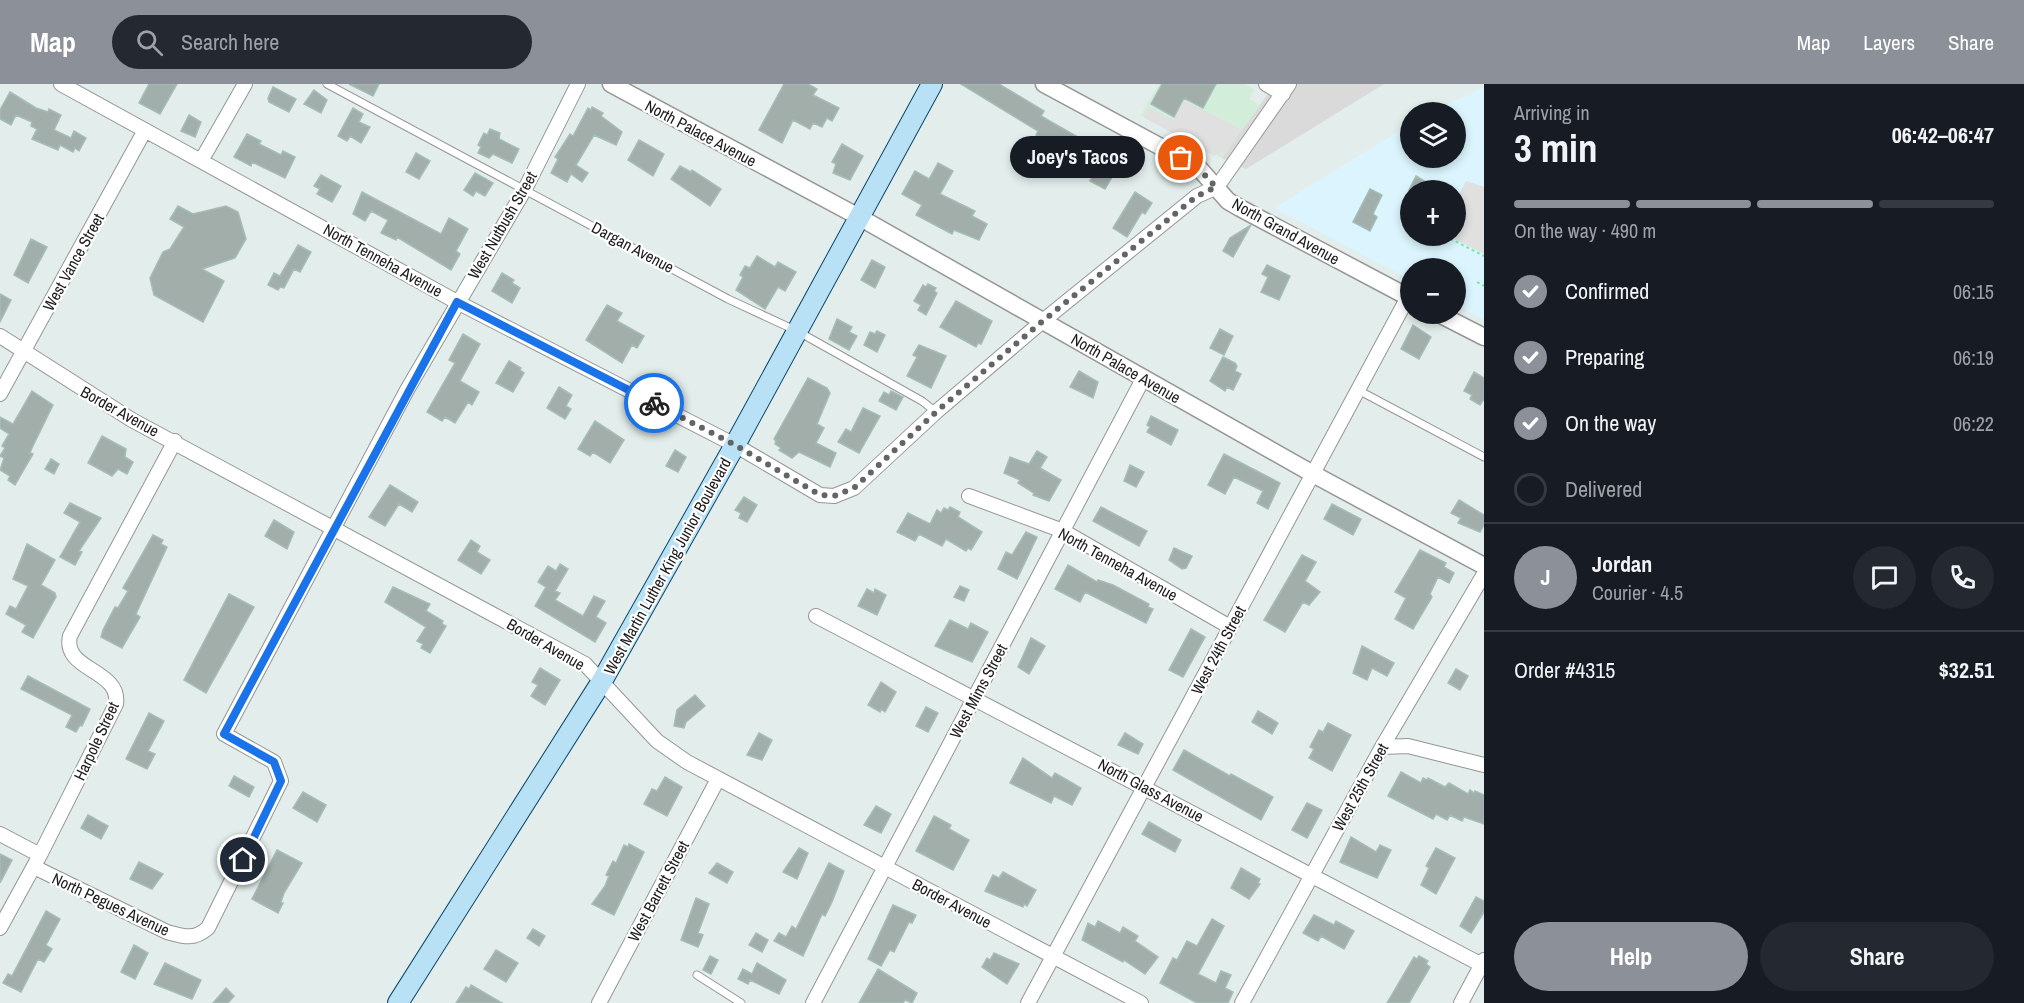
<!DOCTYPE html>
<html lang="en">
<head>
<meta charset="utf-8">
<style>
  body { margin:0; font-family:"Archivo Narrow",sans-serif; background:#242831; color:#f1f3f6; height:100vh; display:flex; flex-direction:column; font-size:22px; white-space:nowrap }
  * { box-sizing:border-box; margin:0 }
  p { font-size:20px; color:#9ea1a6 }
  .icon { flex:none; width:33px; height:33px; fill:none; stroke:currentColor; stroke-width:2; stroke-linecap:round; stroke-linejoin:round }
  .map { position:relative; flex:1; overflow:hidden }
  .drawer { display:flex; flex-direction:column; background:#171b24; width:540px }
  .drawer>* { flex:none }
  .controls { position:absolute; left:1400px; top:18px; display:grid; gap:12px }
  .controls a { display:grid; place-items:center; width:66px; height:66px; border-radius:50%; background:#171b24; box-shadow:0 3px 9px #0003; font-size:30px }
  .pin { position:absolute; display:grid; place-items:center; width:51px; height:51px; color:#fff; margin:-26px; border:3px solid #fff; border-radius:50%; box-shadow:0 2px 6px #0007 }
  .courier { position:absolute; display:grid; place-items:center; width:60px; height:60px; margin:-30px; border:4px solid #1a73e8; border-radius:50%; background:#fff; color:#222; box-shadow:0 2px 8px #0007 }
  .bubble { position:absolute; height:42px; border-radius:21px; background:#171b24; box-shadow:0 3px 9px #0003; font-size:20px; font-weight:700; line-height:42px; text-align:center }
  .summary em { font-style:normal; font-weight:700 }
  .summary div { display:flex; flex-direction:column-reverse }
  .summary { display:flex; align-items:center; justify-content:space-between; height:102px; padding:0 30px }
  h1 { font-size:39px; font-weight:700; line-height:45px }
  .bar { display:grid; grid-template-columns:repeat(4,1fr); gap:9px 6px; align-content:center; height:72px; padding:0 30px }
  .bar i { height:8px; border-radius:4px; background:#363941 }
  .bar .active { background:#8c9099 }
  .bar p { grid-column:span 4 }
  .line { display:flex; align-items:center; gap:15px; padding:0 30px; border-top:2px solid #363941 }
  .line div { flex:1 }
  .round { display:grid; place-items:center; flex:none; width:63px; height:63px; border-radius:32px; background:#242831 }
  ol { padding:0 30px; list-style:none }
  li { display:flex; align-items:center; gap:18px; height:66px }
  li p { margin-inline-start:auto }
  li .icon { padding:6px; border-radius:50%; background:#8c9099; color:#fff; stroke-width:4 }
  li:last-child { color:#9ea1a6 }
  li i { width:33px; height:33px; border:3px solid #363941; border-radius:50% }
  .button { display:flex; gap:12px; margin-top:auto; padding:12px 30px }
  .button a { flex:1; height:69px; border-radius:36px; background:#8c9099; color:#fff; font-size:24px; font-weight:700; line-height:69px; text-align:center }
  .button a+a { background:#242831; color:#f1f3f6 }
  header { display:flex; align-items:center; gap:36px; box-sizing:border-box; height:84px; padding:0 30px; background:#8c9099; color:#fff }
  header strong { font-size:28px }
  nav { display:flex; gap:33px; margin-inline-start:auto; font-size:21px }
  .search { width:420px; height:54px; background:#242831; display:flex; align-items:center; gap:15px; box-sizing:border-box; padding:0 21px; border-radius:33px; color:#9ea1a6; font-size:22px }
  main { display:flex; flex:1; min-height:0 }
  .map>svg:first-child { display:block }
</style>
</head>
<body>
<header>
<strong>Map</strong>
<div class="search"><svg class="icon" aria-label="search" viewBox="0 0 24 24"><circle cx="10" cy="10" r="6"/><path d="M15 15l6 6"/></svg>Search here</div>
<nav><a>Map</a><a>Layers</a><a>Share</a></nav>
</header>
<main>
<div class="map">
<svg width="1484" height="919" viewBox="0 0 1484 919">
  <rect width="100%" height="100%" fill="#e2edec"/>
  <path fill="#d9dad9" d="M1275,0H1384L1246,85L1222,74Z"/>
  <path fill="#d2edda" d="M1159,0H1244L1254,6L1249,15L1260,21L1222,74L1141,31Z"/>
  <path fill="#dbf4fd" fill-rule="evenodd" d="M1484,3V236L1455,220V184H1410V196L1274,124L1410,40V74H1455V28H1429ZM1410,106H1455V152H1410Z"/>
  <path fill="#e0e0e0" d="M1184,16L1242,46L1225,69L1221,67L1214,72L1143,33L1149,23L1173,37Z
    M1466,97L1484,103V170L1448,152H1455V119Z"/>
  <path fill="#a2aeaa" stroke="#a5bdb7" stroke-width="1.5" d="M149,0H177L160,30L139,19Z
    M349,0H379L373,12Z
    M784,0H808L817,5L813,11L839,24L832,37L827,34L822,43L813,39L810,45L793,36L782,59L759,46Z
    M961,0H999L1044,27L1041,32L1121,78L1105,105L1090,97L1098,82L1080,72L1079,74L1075,72L1073,76L1060,68L1062,66L1036,51L1038,47Z
    M1162,0H1216L1203,24L1184,14L1174,33L1151,20Z
    M273,3L296,15L289,28L269,18L268,14Z
    M314,6L327,16L321,29L304,20Z
    M10,8L36,24L48,28L49,25L61,31L54,46L71,54L74,47L86,54L79,67L75,64L73,68L60,61L58,66L32,55L37,45L31,42L32,38L16,31L11,41L0,35V26Z
    M592,23L603,29L601,32L622,48L616,61L594,51L576,81L588,89L582,98L571,90L567,98L551,89L558,75L555,73L570,50L573,52L588,24L591,26Z
    M353,24L363,30L359,38L370,43L361,59L350,52L347,57L338,52Z
    M189,31L201,38L195,53L181,47Z
    M490,45L500,49L499,55L519,65L512,79L493,70L489,74L478,69L481,63L478,61L484,49L487,51Z
    M247,50L261,57L259,60L281,71L283,67L295,73L285,94L252,78L251,82L234,73Z
    M639,56L664,70L653,92L628,76Z
    M842,60L863,72L850,96L833,89L836,80L832,78Z
    M416,69L430,77L419,95L406,88Z
    M938,79L953,87L940,110L975,127L972,132L987,140L979,156L954,146L952,150L916,131L922,121L902,110L915,87L929,95Z
    M680,82L691,88L692,86L721,105L710,122L671,95Z
    M475,89L493,99L485,112L476,107L473,112L464,106Z
    M321,91L341,102L332,118L317,110L320,105L314,102Z
    M1416,92L1426,98L1425,100L1438,106H1409Z
    M1370,105L1382,111L1373,130L1377,133L1370,147L1353,138Z
    M362,108L441,150L449,134L468,145L456,167L460,170L451,186L397,153L396,156L381,149L388,136L371,127L365,137L353,130Z
    M1135,108L1152,119L1145,130L1142,128L1127,153L1113,144Z
    M178,122L193,130L226,122L238,128L246,155L235,174L202,185L224,197L203,238L154,211L150,194L163,168L170,165L184,143L170,135Z
    M1251,141L1233,173L1223,167L1230,154Z
    M31,155L47,163L28,199L14,191Z
    M298,161L311,168L300,188L294,185L284,204L280,203L278,206L268,201L274,189L280,192Z
    M757,172L775,183L778,178L796,188L785,207L778,203L765,225L736,206L743,193L740,191L745,182L750,184Z
    M872,176L885,183L875,204L861,196Z
    M1267,181L1290,192L1279,216L1261,208L1268,193L1262,190Z
    M502,189L514,196L512,199L520,204L512,219L492,207Z
    M928,200L936,204L934,207L937,209L926,231L918,226L921,221L914,217L923,201L926,203Z
    M0,210L11,216L0,238Z
    M956,217L992,237L981,260L978,259L976,263L940,243Z
    M607,221L622,229L617,237L644,252L637,264L632,261L622,279L586,256Z
    M837,235L852,243L849,248L857,252L849,266L829,255Z
    M1413,241L1431,253L1419,275L1401,265Z
    M1220,245L1233,252L1224,271L1210,264Z
    M877,247L885,251L877,268L864,261L870,248L875,250Z
    M463,250L480,260L460,297L479,308L472,321L468,318L455,339L445,333L442,337L427,328L455,279L449,276Z
    M919,261L946,272L931,304L907,292L917,273L913,271Z
    M1223,273L1235,279L1237,282L1235,287L1241,290L1233,306L1227,303L1225,307L1210,297Z
    M509,277L521,284L520,286L524,289L513,308L496,299Z
    M1079,287L1098,298L1093,314L1070,303Z
    M1474,288L1484,294V315L1480,321L1470,315L1472,311L1464,307Z
    M808,294L827,304L830,309L817,340L824,344L816,359L836,369L830,383L799,368L792,374L779,366L781,364L775,360L776,357L774,355Z
    M559,303L572,311L566,322L571,325L565,335L547,324Z
    M32,307L53,321L32,364L30,369L33,370L15,401L8,396L10,392L0,386L4,374L0,372L5,364L2,362L9,350L0,344V333L13,340Z
    M891,307L903,313L896,326L879,317L884,308L889,311Z
    M863,324L880,332L859,369L838,358L846,345L851,348Z
    M1151,332L1178,346L1171,361L1147,348L1150,343L1147,341Z
    M595,337L624,356L610,379L593,368L590,372L578,365Z
    M102,352L126,365L125,373L133,378L127,390L118,385L112,392L88,379Z
    M675,366L686,373L678,388L666,382Z
    M1037,367L1047,373L1040,384L1061,396L1049,417L1033,411L1034,409L1018,399L1020,396L1004,389L1010,373L1029,380Z
    M1224,370L1280,399L1268,425L1257,419L1263,407L1234,393L1225,410L1208,401Z
    M51,375L59,380L54,390L45,385Z
    M1130,381L1144,388L1136,403L1124,397Z
    M390,401L418,418L412,428L399,420L385,442L369,433Z
    M744,413L757,421L747,438L739,434L741,429L735,426Z
    M1459,416L1484,431V441L1480,448L1458,439L1461,434L1451,429Z
    M70,419L101,434L79,467L82,468L75,481L60,473L80,438L64,429Z
    M1332,420L1361,435L1353,451L1324,435Z
    M950,423L960,428L958,433L982,448L971,466L968,464L966,467L946,455L942,462L919,450L915,457L897,448L908,429L930,440L937,426L941,429L944,424L948,426Z
    M1101,423L1147,447L1139,462L1093,437Z
    M274,436L294,448L287,465L265,452Z
    M1026,448L1037,453L1017,495L998,485L1006,468L1012,471Z
    M153,451L163,456L161,460L167,463L136,530L140,533L122,564L101,553L103,546L115,523L118,524L128,507L123,504Z
    M471,456L480,462L477,468L490,476L481,490L458,476Z
    M27,460L55,476L41,501L55,509L56,513L33,554L22,548L26,541L6,530L10,522L16,525L28,502L13,495Z
    M1174,464L1192,472L1186,484L1182,485L1169,476Z
    M1420,466L1446,479L1444,483L1454,489L1449,499L1438,493L1430,510L1432,513L1413,545L1395,535L1406,514L1395,508Z
    M1302,471L1316,478L1305,497L1320,508L1309,521L1303,518L1285,548L1264,536Z
    M560,480L568,485L555,507L560,509L555,516L583,532L594,512L605,517L596,533L606,539L595,558L535,522L546,503L538,498L548,482L556,487Z
    M1068,481L1097,498L1098,496L1113,501L1149,520L1148,523L1153,525L1146,539L1085,508L1080,518L1055,505Z
    M960,502L969,506L964,517L954,513Z
    M393,503L430,520L426,527L443,537L442,540L446,542L430,569L421,564L423,560L417,557L426,543L385,518Z
    M867,505L874,509L875,505L886,511L877,531L858,522Z
    M229,510L254,523L206,609L184,596Z
    M950,536L968,545L971,539L988,548L972,578L935,562Z
    M1191,545L1205,553L1183,593L1169,586Z
    M1031,554L1045,562L1029,590L1018,583Z
    M1362,562L1394,579L1387,592L1372,584L1367,596L1353,589Z
    M540,584L560,596L545,621L531,612L538,601L532,598Z
    M1456,585L1468,592L1460,606L1448,599Z
    M28,592L90,625L82,642L80,641L76,648L66,643L72,631L21,605Z
    M881,598L896,608L885,628L881,625L880,628L868,621Z
    M695,611L705,622L686,638L684,644L674,642L677,626Z
    M926,623L938,629L928,648L916,642Z
    M1258,627L1278,639L1272,650L1252,638Z
    M149,629L164,637L148,667L155,670L147,685L126,675Z
    M1328,639L1351,651L1332,687L1309,674L1314,665L1310,663L1319,646L1323,648Z
    M759,649L772,656L762,676L747,671Z
    M1125,649L1143,660L1138,670L1118,661Z
    M1184,666L1230,692L1231,690L1273,713L1261,736L1173,686Z
    M1023,674L1052,694L1055,689L1081,704L1072,721L1054,712L1051,719L1010,699Z
    M1401,688L1421,699L1423,694L1427,696L1428,694L1445,703L1449,699L1468,710L1470,706L1474,709L1475,707L1484,711V740L1464,733L1462,737L1450,731L1447,736L1436,730L1433,735L1388,712Z
    M234,692L254,703L249,713L229,702Z
    M665,693L682,703L667,732L644,720L652,705L657,707Z
    M303,708L326,721L317,738L293,724Z
    M1307,719L1322,726L1307,754L1292,746Z
    M876,722L891,730L881,749L864,741Z
    M88,731L108,742L101,755L81,744Z
    M934,732L951,741L949,745L969,756L953,786L916,767Z
    M1149,738L1181,756L1175,768L1142,750Z
    M1351,753L1376,768L1380,761L1391,766L1377,794L1340,778Z
    M629,760L644,768L614,831L592,820L605,802L609,792L606,791L613,777L616,779L624,761L628,763Z
    M799,764L808,769L797,795L783,788Z
    M1436,764L1455,774L1436,810L1421,801L1429,784L1426,782Z
    M277,766L302,779L284,809L281,818L283,819L278,829L252,815Z
    M0,770L12,776L0,799Z
    M139,778L163,790L152,805L130,795Z
    M717,779L733,788L727,799L709,789Z
    M829,779L844,787L832,818L825,832L822,830L803,872L774,857L779,849L786,853L792,842L796,845Z
    M1241,784L1260,795L1258,799L1260,800L1249,815L1231,804Z
    M1003,788L1036,806L1027,822L1024,820L1023,823L985,807L993,791L999,794Z
    M1476,813L1484,817V828L1471,849L1460,842Z
    M696,814L709,820L698,849L703,851L698,863L681,856Z
    M893,821L916,831L912,839L909,838L894,868L890,866L881,882L868,875Z
    M46,827L60,835L46,861L52,865L44,878L38,875L21,908L3,899L8,890L12,892Z
    M1314,831L1334,841L1336,837L1354,847L1344,865L1321,852L1318,857L1303,849Z
    M1212,835L1224,842L1198,890L1216,899L1221,887L1231,891L1225,904L1233,908L1228,919H1197L1160,899L1173,874L1177,876L1187,857L1197,862Z
    M1098,837L1120,849L1123,843L1138,852L1135,857L1158,873L1145,890L1124,876L1123,878L1082,856L1088,839L1095,843Z
    M533,845L545,852L539,862L527,854Z
    M756,849L768,856L762,868L749,861Z
    M134,861L148,869L135,895L121,888Z
    M496,866L518,879L506,898L484,885Z
    M994,869L1019,880L1007,900L982,883L987,874L990,876Z
    M710,872L718,876L711,890L703,886Z
    M1419,872L1428,877L1426,880L1430,883L1409,919H1387L1414,873L1417,875Z
    M165,879L201,896L192,915L154,900Z
    M757,879L786,896L779,910L750,896L748,900L738,895L743,885L752,890Z
    M878,885L917,909L912,919L905,916L903,919H859Z
    M471,901L502,919H456L466,903L469,905Z
    M226,904L234,912L228,919H213Z"/>
  <g fill="none" stroke-linecap="round" stroke-linejoin="round">
    <g stroke="#969696" stroke-width="9">
      <path id="service" d="M327,0L728,215L797,247L922,317L936,328
        M1358,306L1484,373
        M697,891L741,919"/>
    </g>
    <g stroke="#969696" stroke-width="16">
      <path id="minor" d="M61,0L457,218L735,361L820,411L834,412L854,404L936,328L1044,236L1197,112L1217,103L1289,0
        M1266,0L1283,10
        M201,77L245,0
        M0,252L132,336L585,580L657,657L687,678L1141,919
        M0,310L145,46
        M969,412L1063,447L1230,543
        M816,532L1484,882
        M1382,663L1408,662L1484,681
        M0,750L40,771
        M34,783L167,848C185,853 194,856 208,844L281,697L274,678L224,650L407,306L525,105L578,0
        M0,844L40,771L116,620C121,585 62,587 70,552L175,357
        M599,919L718,695
        M813,919L1143,295
        M1028,919L1408,213
        M1242,919L1382,663L1484,490
        M1461,919L1484,876"/>
    </g>
    <g stroke="#969696" stroke-width="19">
      <path id="tertiary" d="M611,0L859,133L1313,390L1484,482
        M1044,0L1198,83L1228,117L1240,124L1410,214
        M1439,230L1484,253"/>
    </g>
    <g stroke="#0b466b" stroke-width="22">
      <path id="secondary" d="M398,919L602,597L735,361L932,0"/>
    </g>
    <path stroke="#6ff1a0" stroke-width="2" stroke-dasharray="3 3" stroke-linecap="butt" d="M1445,152L1484,172
      M1477,198L1484,202"/>
    <use href="#service" stroke="#fff" stroke-width="7"/>
    <use href="#minor" stroke="#fff" stroke-width="14"/>
    <use href="#tertiary" stroke="#fff" stroke-width="16"/>
    <use href="#secondary" stroke="#b8e1f5" stroke-width="20"/>
  </g>
  <g fill="none" stroke-linecap="round" stroke-linejoin="round">
    <path stroke="#616565" stroke-width="6" stroke-dasharray="0 10.8" d="M654,319L735,361L820,411L834,412L854,404L936,328L1044,236L1197,112L1216,103L1197,83L1181,74"/>
    <path stroke="#1a73e8" stroke-width="8" d="M243,776L281,697L274,678L224,650L457,218L654,319"/>
  </g>
  <g text-anchor="middle" stroke-width="4.5" stroke-linejoin="round" paint-order="stroke">
    <g font-size="16" fill="#1c1c1c" stroke="#fff">
      <text transform="translate(701 49) rotate(28)" y="6">North Palace Avenue</text>
      <text transform="translate(502 141) rotate(-60)" y="6">West Nutbush Street</text>
      <text transform="translate(1286 147) rotate(29)" y="6">North Grand Avenue</text>
      <text transform="translate(633 163) rotate(28)" y="6">Dargan Avenue</text>
      <text transform="translate(383 176) rotate(29)" y="6">North Tenneha Avenue</text>
      <text transform="translate(73 178) rotate(-61)" y="6">West Vance Street</text>
      <text transform="translate(1126 284) rotate(30)" y="6">North Palace Avenue</text>
      <text transform="translate(120 327) rotate(29)" y="6">Border Avenue</text>
      <text transform="translate(1118 480) rotate(29)" y="6">North Tenneha Avenue</text>
      <text transform="translate(667 482) rotate(-61)" y="6">West Martin Luther King Junior Boulevard</text>
      <text transform="translate(546 560) rotate(30)" y="6">Border Avenue</text>
      <text transform="translate(1218 566) rotate(-62)" y="6">West 24th Street</text>
      <text transform="translate(978 607) rotate(-62)" y="6">West Mims Street</text>
      <text transform="translate(96 657) rotate(-65)" y="6">Harpole Street</text>
      <text transform="translate(1360 703) rotate(-61)" y="6">West 25th Street</text>
      <text transform="translate(1151 706) rotate(28)" y="6">North Glass Avenue</text>
      <text transform="translate(658 807) rotate(-62)" y="6">West Barrett Street</text>
      <text transform="translate(952 819) rotate(28)" y="6">Border Avenue</text>
      <text transform="translate(111 820) rotate(25)" y="6">North Pegues Avenue</text>
    </g>
  </g>
</svg>
<div class="controls">
<a><svg class="icon" aria-label="layers" viewBox="0 0 24 24"><path d="M12 4l9 5-9 5-9-5zM3 14l9 5 9-5"/></svg></a>
<a>+</a>
<a>−</a>
</div>
<div class="pin" style="left:1181px;top:74px;background:#ea580c"><svg class="icon" aria-label="bag" viewBox="0 0 24 24"><path d="M5 8h14l-1 12H6zM9 8a3 3 0 0 1 6 0"/></svg></div>
<div class="pin" style="left:243px;top:776px;background:#1f2937"><svg class="icon" aria-label="home" viewBox="0 0 24 24"><path d="M3 11l9-7 9 7M6 9v11h12V9"/></svg></div>
<div class="courier" style="left:654px;top:319px"><svg class="icon" aria-label="bike" viewBox="0 0 24 24"><circle cx="6" cy="16" r="4"/><circle cx="18" cy="16" r="4"/><path d="M6 16l4-8h5l3 8M10 8l3 8H6M13 5h3"/></svg></div>
<div class="bubble" style="left:1010px;top:52px;width:135px">Joey's Tacos</div>
</div>
<section class="drawer">
<div class="summary"><div><h1>3 min</h1><p>Arriving in</p></div><em>06:42–06:47</em></div>
<div class="bar"><i class="active"></i><i class="active"></i><i class="active"></i><i></i><p>On the way · 490 m</p></div>
<ol>
<li><svg class="icon" aria-label="check" viewBox="0 0 24 24"><path d="M5 12l5 5 9-10"/></svg>Confirmed<p>06:15</p></li>
<li><svg class="icon" aria-label="check" viewBox="0 0 24 24"><path d="M5 12l5 5 9-10"/></svg>Preparing<p>06:19</p></li>
<li><svg class="icon" aria-label="check" viewBox="0 0 24 24"><path d="M5 12l5 5 9-10"/></svg>On the way<p>06:22</p></li>
<li><i></i>Delivered</li>
</ol>
<div class="line" style="height:108px"><b class="round" style="background:#8c9099;color:#fff">J</b><div><b>Jordan</b><p>Courier · 4.5</p></div><a class="round"><svg class="icon" aria-label="chat" viewBox="0 0 24 24"><path d="M4 5h16v11H9l-5 4z"/></svg></a><a class="round"><svg class="icon" aria-label="phone" viewBox="0 0 24 24"><path d="M5 4h4l2 5-3 2q2 4 5 5l2-3 5 2v4C11 20 4 13 5 4z"/></svg></a></div>
<div class="line" style="height:78px"><div>Order #4315</div><b>$32.51</b></div>
<div class="button"><a>Help</a><a>Share</a></div>
</section>
</main>
</body>
</html>
